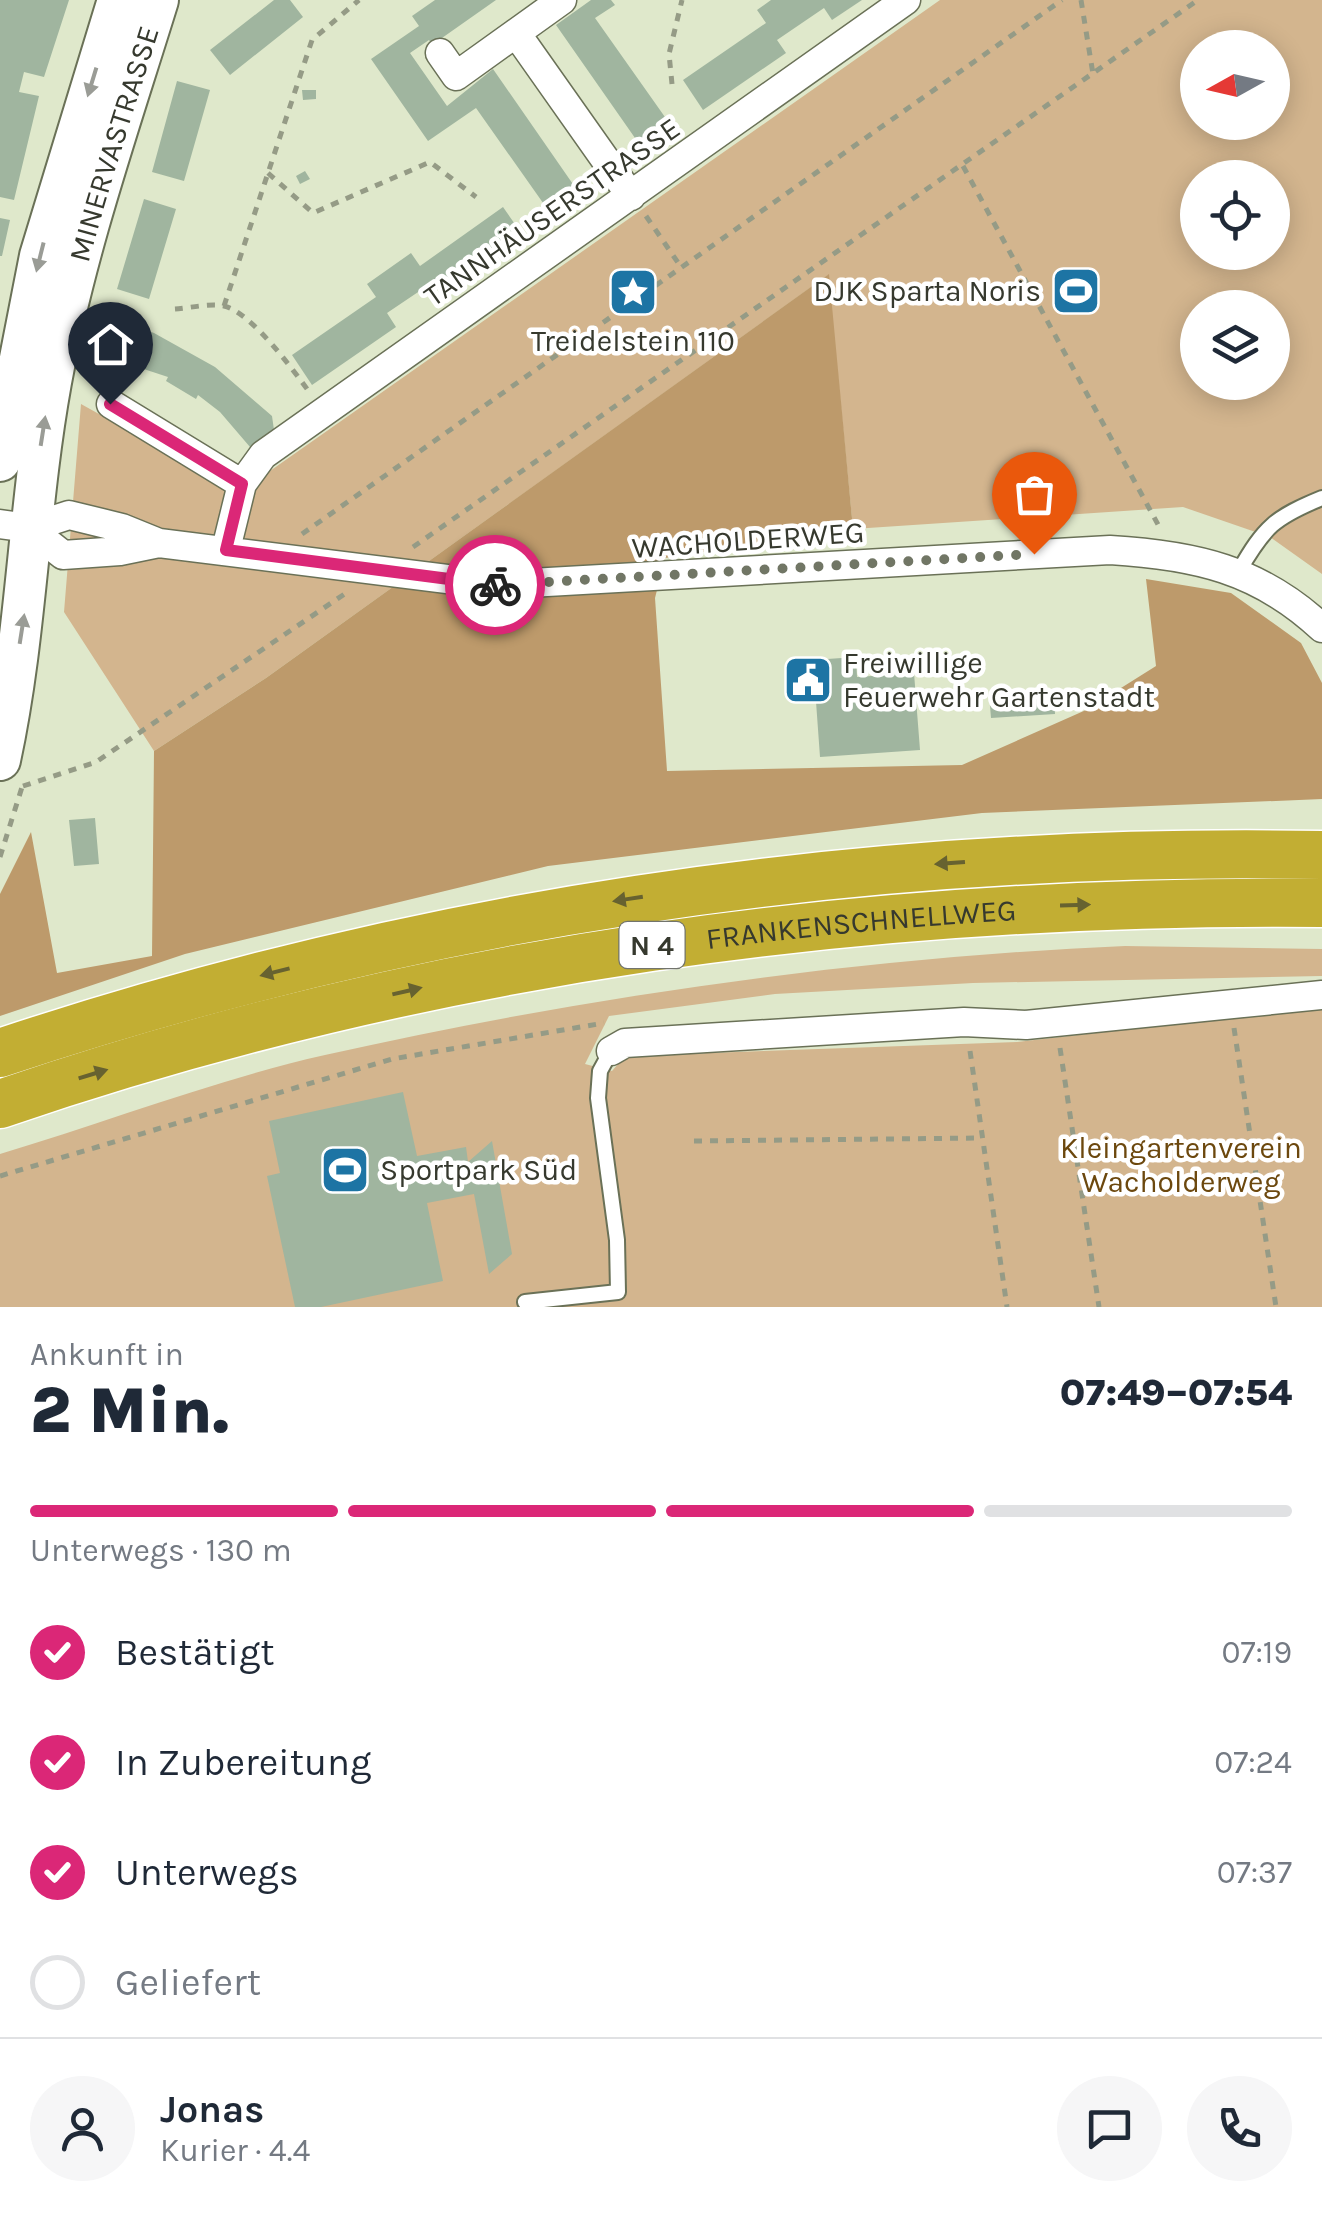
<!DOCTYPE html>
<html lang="de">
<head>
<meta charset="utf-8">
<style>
  body { margin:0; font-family:Karla,sans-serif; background:#f6f6f7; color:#1f2937; height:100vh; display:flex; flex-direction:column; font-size:38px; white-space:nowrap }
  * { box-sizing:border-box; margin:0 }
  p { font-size:32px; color:#747a83 }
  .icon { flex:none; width:55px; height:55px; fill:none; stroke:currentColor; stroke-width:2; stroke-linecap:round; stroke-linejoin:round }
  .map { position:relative; height:1307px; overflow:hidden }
  .details { display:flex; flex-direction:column; background:#fff; flex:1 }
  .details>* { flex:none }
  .needle { width:65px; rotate:262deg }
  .buttons { position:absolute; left:1180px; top:30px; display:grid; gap:20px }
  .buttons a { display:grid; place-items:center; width:110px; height:110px; border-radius:50%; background:#fff; box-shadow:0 5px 25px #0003; font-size:50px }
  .pin { position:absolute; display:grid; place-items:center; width:85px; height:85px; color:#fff; margin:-102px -42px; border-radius:50% 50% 50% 0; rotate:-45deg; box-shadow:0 0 10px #0007 }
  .pin .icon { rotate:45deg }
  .courier { position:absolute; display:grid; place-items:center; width:100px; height:100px; margin:-50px; border:8px solid #db2777; border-radius:50%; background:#fff; color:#222; box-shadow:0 2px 12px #0007 }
  .head em { font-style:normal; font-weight:800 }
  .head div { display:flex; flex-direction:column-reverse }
  .head { display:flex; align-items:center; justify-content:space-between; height:170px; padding:0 30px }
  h1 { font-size:65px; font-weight:800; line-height:75px }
  .bar { display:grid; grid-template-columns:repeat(4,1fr); gap:15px 10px; align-content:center; height:120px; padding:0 30px }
  .bar i { height:12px; border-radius:8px; background:#e0e1e3 }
  .bar .on { background:#db2777 }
  .bar p { grid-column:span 4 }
  .line { display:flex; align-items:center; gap:25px; padding:0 30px; border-top:2px solid #e0e1e3 }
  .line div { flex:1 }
  .round { display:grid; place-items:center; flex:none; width:105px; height:105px; border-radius:52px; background:#f6f6f7 }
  ol { padding:0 30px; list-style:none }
  li { display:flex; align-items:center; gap:30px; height:110px }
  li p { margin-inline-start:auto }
  li .icon { padding:10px; border-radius:50%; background:#db2777; color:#fff; stroke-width:4 }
  li:last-child { color:#747a83 }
  li i { width:55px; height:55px; border:5px solid #e0e1e3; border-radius:50% }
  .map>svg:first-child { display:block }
</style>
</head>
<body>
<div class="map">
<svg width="1322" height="1307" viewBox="0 0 1322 1307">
  <rect width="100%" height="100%" fill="#dfe8cb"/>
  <path fill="#d3b58e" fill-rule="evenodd" d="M940,0H1322V574L1270,537L1183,507L853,529L828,275L266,678L154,751L64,612L81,404L246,496L270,471ZM1198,48H1272V122H1198ZM1198,178H1272V252H1198ZM1198,308H1272V382H1198Z
    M1125,946L1322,949V976L973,983L775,994L609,1016L585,1064L612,1071L625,1056L1017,1042L1322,1007V1307H0V1154C106,1122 218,1079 325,1055C589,996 855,958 1125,946Z"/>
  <path fill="#bd9a6b" d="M829,274L853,529L665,558L655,598L667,771L962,765L1086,710L1156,666L1146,579L1231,593L1301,643L1322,683V799L982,813L548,866L185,954L0,1016V894L31,832L57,973L152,956L154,751L266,678Z"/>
  <path fill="#a0b59f" d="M0,0H69L44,77L24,72L19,92L39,96L14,200L0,197Z
    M274,0H290L303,17L230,75L210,50Z
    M435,0H496L432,45L429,40L410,53L447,106L493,69L577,190L548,210L476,108L428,141L371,59L419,26L412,16Z
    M591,0H611L615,5L595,18L672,127L642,148L556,25Z
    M771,0H862L832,20L824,8L777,40L786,53L703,110L683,80L766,23L757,10Z
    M177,81L210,90L184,181L152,172Z
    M302,90H316V99L303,100Z
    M305,171L310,179L300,184L296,176Z
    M144,199L176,209L149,299L117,289Z
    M503,207L524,237L441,294L433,282L387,313L396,327L312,385L292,355L376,297L367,284L411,253L420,266Z
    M0,218L10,220L2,256H0Z
    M111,317L154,333L215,367L272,416L274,430L250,447L220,412L198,395L196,399L166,381L168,377L98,354L102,324Z
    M1067,472L1071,507L1051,509L1047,474Z
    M856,657L857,677L914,673L920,750L820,757L813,660Z
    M1054,690L1055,714L991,718L989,694Z
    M95,818L99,864L74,866L69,820Z
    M403,1092L417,1156L466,1147L468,1162L492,1141L512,1254L489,1274L474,1194L427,1203L443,1281L321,1307H295L267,1176L280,1173L269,1121Z"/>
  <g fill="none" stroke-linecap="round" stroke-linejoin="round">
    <g stroke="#6a7157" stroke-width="18">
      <path id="service" d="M1239,571C1264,527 1275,517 1322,498
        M525,1302L618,1292L617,1240L598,1098L600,1071L611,1051"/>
    </g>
    <g stroke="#6a7157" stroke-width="31">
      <path id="minor" d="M516,33L631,196
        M440,53L456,76L562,0
        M111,404L242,484
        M0,524L29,528L69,515L122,528L159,543
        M29,528L63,555L120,551L159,543L495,585L1110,550C1194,555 1259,569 1322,628
        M226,549L242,484L263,455L906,0
        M611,1051L625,1043L964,1022L1026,1025L1322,995"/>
    </g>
    <g stroke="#6a7157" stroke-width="44">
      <g id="secondary">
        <path d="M0,461L40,256L118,0"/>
        <path id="s1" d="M0,760C27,635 28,508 51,382C75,252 119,126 158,0"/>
      </g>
    </g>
    <g stroke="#fff" stroke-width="51">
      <g id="trunk">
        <path d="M0,1053C427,911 872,847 1322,855"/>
        <path id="s2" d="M0,1104C429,957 870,899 1322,903"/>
      </g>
    </g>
    <path stroke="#959b86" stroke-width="5" stroke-dasharray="8 8" stroke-linecap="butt" d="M1081,0L1093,74
      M672,84L669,54L682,0
      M963,166L1161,530
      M268,173L313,213L430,162L476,197
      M646,216L681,267
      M224,306L312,40L359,0
      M175,309C189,308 211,303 224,306C252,313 294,371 310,393
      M302,534L1062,0
      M413,547L1198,0
      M23,786L96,762L346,593
      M0,857L23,784
      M1234,1028L1276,1307
      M1060,1048L1099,1307
      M970,1051L1007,1307
      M694,1141L981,1138
      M0,1176L392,1059L604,1023"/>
    <use href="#service" stroke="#fff" stroke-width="14"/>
    <use href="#minor" stroke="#fff" stroke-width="28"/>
    <use href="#secondary" stroke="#fff" stroke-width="40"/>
    <use href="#trunk" stroke="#c2ae33" stroke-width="48"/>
  </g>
  <defs><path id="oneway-solid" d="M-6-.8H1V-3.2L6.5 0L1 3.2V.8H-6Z" transform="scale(2.5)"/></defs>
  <g fill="#9a9c96">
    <use href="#oneway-solid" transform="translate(92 82) rotate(107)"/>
    <use href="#oneway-solid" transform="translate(40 257) rotate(104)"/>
    <use href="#oneway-solid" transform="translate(43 431) rotate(-81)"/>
    <use href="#oneway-solid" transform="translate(22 629) rotate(-81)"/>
  </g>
  <g fill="#676230">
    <use href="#oneway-solid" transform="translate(950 863) rotate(176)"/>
    <use href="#oneway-solid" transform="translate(628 899) rotate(171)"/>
    <use href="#oneway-solid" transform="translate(1075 905) rotate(-2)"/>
    <use href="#oneway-solid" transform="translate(275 972) rotate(166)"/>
    <use href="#oneway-solid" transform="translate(407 991) rotate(-13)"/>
    <use href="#oneway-solid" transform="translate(93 1074) rotate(-17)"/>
  </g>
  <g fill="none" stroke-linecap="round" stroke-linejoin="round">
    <path stroke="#717665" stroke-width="10" stroke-dasharray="0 18" d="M495,585L1034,554"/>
    <path stroke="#db2777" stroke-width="12" d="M110,404L242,484L226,550L495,585"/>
  </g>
  <defs>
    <g id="stadium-square" transform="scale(2.5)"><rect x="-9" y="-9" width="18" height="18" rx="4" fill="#1d74a4" stroke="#fff"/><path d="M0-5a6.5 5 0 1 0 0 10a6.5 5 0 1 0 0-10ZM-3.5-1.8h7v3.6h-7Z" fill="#fff"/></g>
    <g id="sight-square" transform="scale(2.5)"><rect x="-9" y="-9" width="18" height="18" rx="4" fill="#1d74a4" stroke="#fff"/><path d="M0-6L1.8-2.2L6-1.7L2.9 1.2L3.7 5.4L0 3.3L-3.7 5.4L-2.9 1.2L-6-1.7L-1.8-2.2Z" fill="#fff"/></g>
    <g id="civic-square" transform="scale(2.5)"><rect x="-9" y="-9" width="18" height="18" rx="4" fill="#1d74a4" stroke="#fff"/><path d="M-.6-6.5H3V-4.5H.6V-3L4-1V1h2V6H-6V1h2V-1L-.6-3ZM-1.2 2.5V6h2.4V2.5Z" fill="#fff"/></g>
  </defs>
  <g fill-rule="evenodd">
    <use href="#stadium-square" x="1076" y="291"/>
    <use href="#sight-square" x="633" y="292"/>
    <use href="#civic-square" x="808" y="680"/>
    <use href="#stadium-square" x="345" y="1170"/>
  </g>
  <g text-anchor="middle" stroke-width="9" stroke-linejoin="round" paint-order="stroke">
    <rect fill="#fff" stroke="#72746d" stroke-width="2.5" x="619.5" y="922" width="65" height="46" rx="8"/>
    <g font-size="28" font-weight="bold" fill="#36392e">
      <text x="652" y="955">N 4</text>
    </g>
    <g font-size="30" fill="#36392e" stroke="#fff">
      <text dy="10" stroke="none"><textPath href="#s1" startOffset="628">MINERVASTRASSE</textPath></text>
      <text transform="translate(552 212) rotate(-35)" y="10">TANNHÄUSERSTRASSE</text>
      <text transform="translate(748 540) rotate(-4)" y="10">WACHOLDERWEG</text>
      <text dy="10" stroke="none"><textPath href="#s2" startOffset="882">FRANKENSCHNELLWEG</textPath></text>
    </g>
    <g font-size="30" fill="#36392e" stroke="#fff" text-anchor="start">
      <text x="1041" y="301" text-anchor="end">DJK Sparta Noris</text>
      <text x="633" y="351" text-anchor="middle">Treidelstein 110</text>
      <text x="843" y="673">Freiwillige<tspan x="843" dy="34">Feuerwehr Gartenstadt</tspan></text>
      <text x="380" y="1180">Sportpark Süd</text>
    </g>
    <g font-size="30" fill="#6c480e" stroke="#fff">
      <text x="1181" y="1158">Kleingartenverein<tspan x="1181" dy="34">Wacholderweg</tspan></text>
    </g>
  </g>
</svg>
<div class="buttons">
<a><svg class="needle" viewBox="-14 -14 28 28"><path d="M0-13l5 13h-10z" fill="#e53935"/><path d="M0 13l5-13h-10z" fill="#747a83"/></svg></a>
<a><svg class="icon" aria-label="locate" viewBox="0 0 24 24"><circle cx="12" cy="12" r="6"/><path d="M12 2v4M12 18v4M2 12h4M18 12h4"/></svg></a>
<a><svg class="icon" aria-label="layers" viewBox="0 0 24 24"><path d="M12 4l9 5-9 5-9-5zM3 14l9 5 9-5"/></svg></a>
</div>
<div class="pin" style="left:1034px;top:554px;background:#ea580c"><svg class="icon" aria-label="bag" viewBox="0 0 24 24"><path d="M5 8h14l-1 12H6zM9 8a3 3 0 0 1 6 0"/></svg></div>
<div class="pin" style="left:110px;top:404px;background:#1f2937"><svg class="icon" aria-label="home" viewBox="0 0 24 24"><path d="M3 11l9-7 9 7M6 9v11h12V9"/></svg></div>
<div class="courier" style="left:495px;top:585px"><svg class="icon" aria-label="bike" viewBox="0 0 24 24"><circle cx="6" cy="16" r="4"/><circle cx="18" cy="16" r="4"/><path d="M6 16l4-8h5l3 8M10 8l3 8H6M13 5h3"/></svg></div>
</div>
<section class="details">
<div class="head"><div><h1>2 Min.</h1><p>Ankunft in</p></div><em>07:49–07:54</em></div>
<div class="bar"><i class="on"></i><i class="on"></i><i class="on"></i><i></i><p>Unterwegs · 130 m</p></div>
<ol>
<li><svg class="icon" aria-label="check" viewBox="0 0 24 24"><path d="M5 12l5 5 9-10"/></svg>Bestätigt<p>07:19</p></li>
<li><svg class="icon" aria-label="check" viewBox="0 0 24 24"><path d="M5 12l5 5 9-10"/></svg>In Zubereitung<p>07:24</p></li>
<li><svg class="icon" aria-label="check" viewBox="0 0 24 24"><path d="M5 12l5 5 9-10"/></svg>Unterwegs<p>07:37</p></li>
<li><i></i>Geliefert</li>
</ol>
<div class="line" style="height:180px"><a class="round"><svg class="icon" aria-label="person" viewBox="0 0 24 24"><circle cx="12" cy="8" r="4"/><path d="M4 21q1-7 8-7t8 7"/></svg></a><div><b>Jonas</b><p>Kurier · 4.4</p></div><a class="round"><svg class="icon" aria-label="chat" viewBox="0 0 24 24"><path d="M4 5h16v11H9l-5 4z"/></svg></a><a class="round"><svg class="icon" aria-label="phone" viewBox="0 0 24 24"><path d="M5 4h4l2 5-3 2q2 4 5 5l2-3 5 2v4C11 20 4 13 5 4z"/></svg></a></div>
</section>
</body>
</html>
